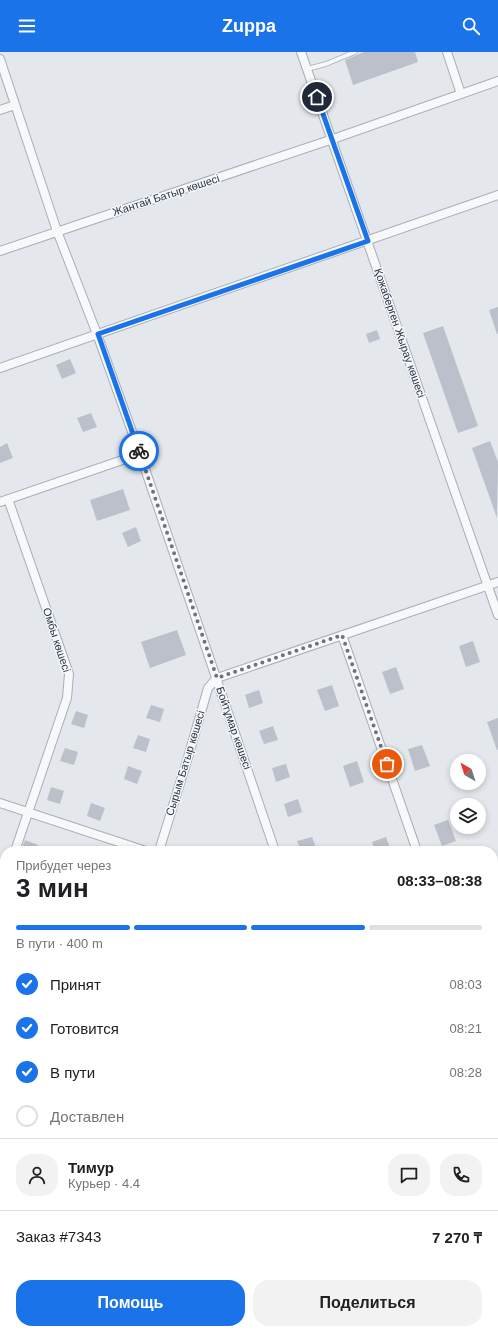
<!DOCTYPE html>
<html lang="ru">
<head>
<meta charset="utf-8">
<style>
  body { margin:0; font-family:Helvetica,sans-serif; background:#f2f2f2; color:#202124; height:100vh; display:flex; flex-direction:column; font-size:15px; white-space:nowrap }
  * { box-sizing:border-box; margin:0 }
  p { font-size:13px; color:#757577 }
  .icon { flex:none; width:22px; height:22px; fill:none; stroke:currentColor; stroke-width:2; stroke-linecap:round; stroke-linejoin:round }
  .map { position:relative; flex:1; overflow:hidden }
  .side { position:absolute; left:0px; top:794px; width:498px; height:488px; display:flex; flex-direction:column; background:#fff; border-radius:16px 16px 0 0; box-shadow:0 2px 6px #0003 }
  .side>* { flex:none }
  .needle { width:26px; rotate:321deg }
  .fabs { position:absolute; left:450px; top:702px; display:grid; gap:8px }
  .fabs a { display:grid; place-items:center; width:36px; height:36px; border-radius:50%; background:#fff; box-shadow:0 2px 6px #0003; font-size:20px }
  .pin { position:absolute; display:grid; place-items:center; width:34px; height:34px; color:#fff; margin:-17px; border:2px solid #fff; border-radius:50%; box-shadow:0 1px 4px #0007 }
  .courier { position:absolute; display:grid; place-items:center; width:40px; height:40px; margin:-20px; border:3px solid #1a73e8; border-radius:50%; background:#fff; color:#222; box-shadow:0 1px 5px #0007 }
  .head em { font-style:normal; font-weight:700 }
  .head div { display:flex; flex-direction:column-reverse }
  .head { display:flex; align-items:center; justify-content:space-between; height:68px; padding:0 16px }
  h1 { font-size:26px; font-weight:700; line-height:30px }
  .bar { display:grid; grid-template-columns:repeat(4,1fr); gap:6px 4px; align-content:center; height:48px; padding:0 16px }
  .bar i { height:5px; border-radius:3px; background:#e0e0e0 }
  .bar .on { background:#1a73e8 }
  .bar p { grid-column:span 4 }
  .line { display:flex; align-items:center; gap:10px; padding:0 16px; border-top:1px solid #e0e0e0 }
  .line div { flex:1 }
  .round { display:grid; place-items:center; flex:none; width:42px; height:42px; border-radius:16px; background:#f2f2f2 }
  ol { padding:0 16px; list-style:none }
  li { display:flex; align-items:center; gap:12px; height:44px }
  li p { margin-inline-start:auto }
  li .icon { padding:4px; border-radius:50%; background:#1a73e8; color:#fff; stroke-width:4 }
  li:last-child { color:#757577 }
  li i { width:22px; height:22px; border:2px solid #e0e0e0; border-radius:50% }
  .action { display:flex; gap:8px; margin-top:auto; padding:8px 16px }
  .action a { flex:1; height:46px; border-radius:16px; background:#1a73e8; color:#fff; font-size:16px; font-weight:700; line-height:46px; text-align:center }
  .action a+a { background:#f2f2f2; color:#202124 }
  header { display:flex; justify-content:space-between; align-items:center; height:52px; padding:0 16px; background:#1a73e8; color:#fff; font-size:18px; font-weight:700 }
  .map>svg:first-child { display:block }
</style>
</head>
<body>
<header><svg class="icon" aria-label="menu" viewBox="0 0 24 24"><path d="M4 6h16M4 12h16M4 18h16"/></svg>Zuppa<svg class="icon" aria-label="search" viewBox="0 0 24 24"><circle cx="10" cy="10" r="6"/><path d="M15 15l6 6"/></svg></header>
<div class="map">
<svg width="498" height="1282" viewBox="0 0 498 1282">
  <rect width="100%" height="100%" fill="#e4e7ec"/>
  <path fill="#bbc0ca" d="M364,0H415L418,10L353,33L345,8Z
    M498,255V282H497L489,258Z
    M443,274L478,374L458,381L423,281Z
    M377,278L380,287L369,291L366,282Z
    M70,307L76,321L62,327L56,313Z
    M91,361L97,375L83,380L77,366Z
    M490,389L498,410L497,466L472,396Z
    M7,391L13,406L0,411V395Z
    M123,437L130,458L97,469L90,448Z
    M136,475L141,489L128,495L122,481Z
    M177,578L186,603L150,616L141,590Z
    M473,589L480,610L466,615L459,594Z
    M396,615L404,637L390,642L382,620Z
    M332,633L339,654L325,659L317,638Z
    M259,638L263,651L249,656L245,643Z
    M151,653L164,657L160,670L146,666Z
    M76,659L88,663L84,676L71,672Z
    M498,666V698H497L487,670Z
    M273,674L278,688L264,692L259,679Z
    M138,683L150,687L146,700L133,696Z
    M422,693L430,714L415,719L408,697Z
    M65,696L78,700L74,713L60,709Z
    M357,709L364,730L350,735L343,714Z
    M286,712L290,725L276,730L272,716Z
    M128,714L142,719L137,732L124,727Z
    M51,735L64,739L60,752L47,748Z
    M298,747L302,760L288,765L284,752Z
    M91,751L105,756L100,769L87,764Z
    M448,768L456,789L442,794L434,773Z
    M312,785L317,799H301L297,789Z
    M386,785L391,799H375L372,790Z
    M25,788L38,793L36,799H21Z"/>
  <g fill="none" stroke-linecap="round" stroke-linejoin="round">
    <g stroke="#a9aeb7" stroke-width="5.5">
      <path id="service" d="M307,17L326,12L355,0"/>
    </g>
    <g stroke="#a9aeb7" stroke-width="10">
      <path id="minor" d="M301,0L498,563
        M447,0L461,42
        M0,7L57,179L97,282L140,402L275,799
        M0,58L15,53
        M0,199L333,87L498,29
        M0,316L498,143
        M8,447L69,622L67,646L15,799
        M0,450L140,402
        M342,583L417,799
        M0,751L146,799
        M159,799L189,702L208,636L217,626L498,530
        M493,825L498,823
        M0,845L5,830
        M493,915L498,916
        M0,999L5,1000
        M493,1091L498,1075
        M0,1141L5,1142
        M493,1163L498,1164
        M413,1277L428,1282
        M1,1282L5,1271"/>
    </g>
    <use href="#service" stroke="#f7f8fa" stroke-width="4"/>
    <use href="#minor" stroke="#f7f8fa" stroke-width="8"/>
  </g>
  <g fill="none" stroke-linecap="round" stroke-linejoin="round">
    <path stroke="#6c737f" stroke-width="4" stroke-dasharray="0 7.2" d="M139,399L217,626L342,583L387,712"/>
    <path stroke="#1a73e8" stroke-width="5" d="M139,399L98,282L368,189L317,45"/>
  </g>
  <g text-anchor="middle" stroke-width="3" stroke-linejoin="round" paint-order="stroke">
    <g font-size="11" fill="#2b3445" stroke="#f4f6f9">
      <text transform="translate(166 143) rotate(-18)" y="4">Жантай Батыр көшесі</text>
      <text transform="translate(400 281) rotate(71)" y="4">Қожаберген Жырау көшесі</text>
      <text transform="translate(57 588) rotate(72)" y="4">Омбы көшесі</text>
      <text transform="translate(234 676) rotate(71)" y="4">Бойтұмар көшесі</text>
      <text transform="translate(185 711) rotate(-73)" y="4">Сырым Батыр көшесі</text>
    </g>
  </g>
</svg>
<div class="fabs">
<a><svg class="needle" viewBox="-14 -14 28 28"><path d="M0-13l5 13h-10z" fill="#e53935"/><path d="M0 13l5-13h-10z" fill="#757577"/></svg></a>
<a><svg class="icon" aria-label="layers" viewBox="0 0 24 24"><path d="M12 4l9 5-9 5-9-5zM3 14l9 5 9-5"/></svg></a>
</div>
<div class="pin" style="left:387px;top:712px;background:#ea580c"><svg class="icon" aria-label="bag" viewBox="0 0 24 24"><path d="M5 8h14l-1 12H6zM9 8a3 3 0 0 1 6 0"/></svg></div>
<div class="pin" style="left:317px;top:45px;background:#1f2937"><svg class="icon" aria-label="home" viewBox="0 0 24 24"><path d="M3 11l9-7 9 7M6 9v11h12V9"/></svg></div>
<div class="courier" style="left:139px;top:399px"><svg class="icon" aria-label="bike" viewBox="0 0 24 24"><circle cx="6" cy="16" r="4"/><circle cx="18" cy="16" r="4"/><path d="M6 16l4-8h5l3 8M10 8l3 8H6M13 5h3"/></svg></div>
<section class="side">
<div class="head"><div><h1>3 мин</h1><p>Прибудет через</p></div><em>08:33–08:38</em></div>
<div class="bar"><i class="on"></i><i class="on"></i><i class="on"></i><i></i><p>В пути · 400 m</p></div>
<ol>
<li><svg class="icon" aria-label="check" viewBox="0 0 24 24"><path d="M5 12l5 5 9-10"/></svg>Принят<p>08:03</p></li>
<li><svg class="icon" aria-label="check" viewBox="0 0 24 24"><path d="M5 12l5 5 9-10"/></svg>Готовится<p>08:21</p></li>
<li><svg class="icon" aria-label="check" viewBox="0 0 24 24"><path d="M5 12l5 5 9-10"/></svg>В пути<p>08:28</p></li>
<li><i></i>Доставлен</li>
</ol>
<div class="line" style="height:72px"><a class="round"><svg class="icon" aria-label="person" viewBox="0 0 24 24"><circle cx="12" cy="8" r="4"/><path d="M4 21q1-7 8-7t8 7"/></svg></a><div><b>Тимур</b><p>Курьер · 4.4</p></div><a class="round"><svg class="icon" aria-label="chat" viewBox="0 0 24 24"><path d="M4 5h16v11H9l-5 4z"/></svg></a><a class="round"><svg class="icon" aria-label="phone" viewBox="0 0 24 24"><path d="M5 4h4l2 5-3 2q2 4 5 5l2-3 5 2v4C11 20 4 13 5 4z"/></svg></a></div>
<div class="line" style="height:52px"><div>Заказ #7343</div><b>7 270 ₸</b></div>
<div class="action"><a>Помощь</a><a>Поделиться</a></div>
</section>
</div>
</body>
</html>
